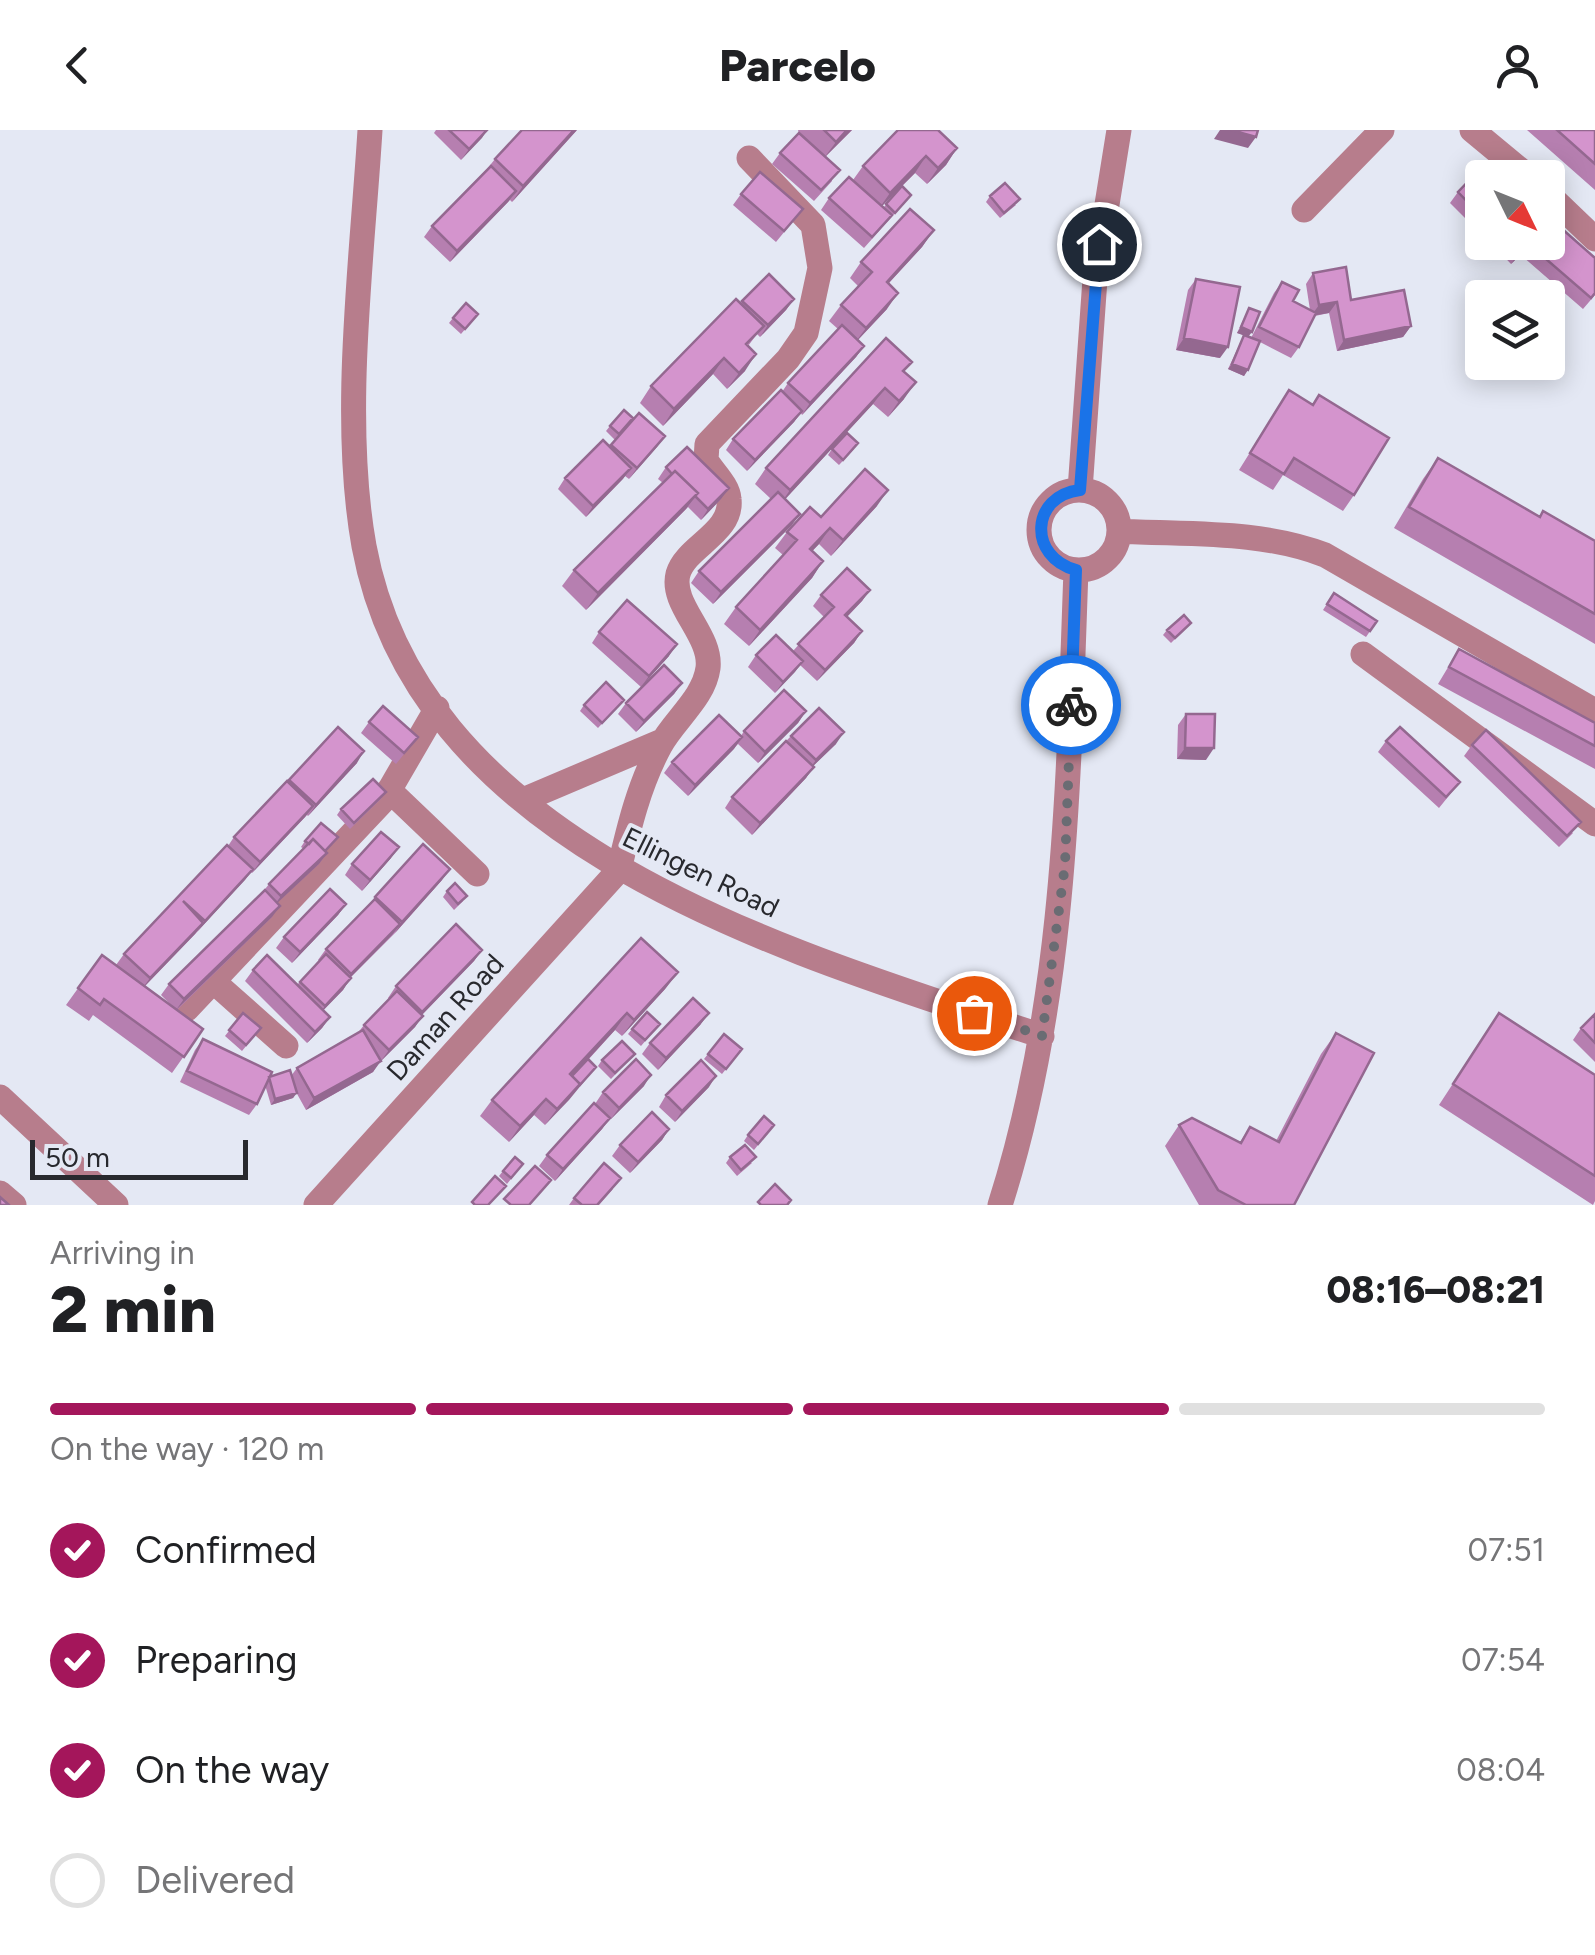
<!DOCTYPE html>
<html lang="en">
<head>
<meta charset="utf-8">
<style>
  body { margin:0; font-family:Figtree,sans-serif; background:#f2f2f2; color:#202124; height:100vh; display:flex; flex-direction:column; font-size:38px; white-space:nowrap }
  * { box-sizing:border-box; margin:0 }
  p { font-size:32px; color:#757577 }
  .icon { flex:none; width:55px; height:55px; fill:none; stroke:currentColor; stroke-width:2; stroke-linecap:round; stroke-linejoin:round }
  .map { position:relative; height:1075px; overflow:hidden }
  .panel { display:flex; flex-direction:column; background:#fff; flex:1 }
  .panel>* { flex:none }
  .needle { width:65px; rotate:133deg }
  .buttons { position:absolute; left:1465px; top:30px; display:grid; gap:20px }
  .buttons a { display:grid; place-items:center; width:100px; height:100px; border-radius:10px; background:#fff; box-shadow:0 5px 25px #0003; font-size:50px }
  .scale { position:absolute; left:30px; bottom:25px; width:218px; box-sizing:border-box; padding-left:10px; border:5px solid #28292e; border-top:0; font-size:28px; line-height:35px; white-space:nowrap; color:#28292e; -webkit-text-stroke:8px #e4e8f4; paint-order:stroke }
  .pin { position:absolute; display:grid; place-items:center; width:85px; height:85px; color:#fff; margin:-42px; border:5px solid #fff; border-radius:50%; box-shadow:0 2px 10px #0007 }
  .courier { position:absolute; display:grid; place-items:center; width:100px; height:100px; margin:-50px; border:8px solid #1a73e8; border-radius:50%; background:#fff; color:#222; box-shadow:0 2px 12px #0007 }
  .head em { font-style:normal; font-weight:800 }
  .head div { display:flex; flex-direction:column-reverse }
  .head { display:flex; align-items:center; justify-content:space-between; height:170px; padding:0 50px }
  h1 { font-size:65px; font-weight:800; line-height:75px }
  .bar { display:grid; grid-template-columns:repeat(4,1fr); gap:15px 10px; align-content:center; height:120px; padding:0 50px }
  .bar i { height:12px; border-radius:8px; background:#e0e0e0 }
  .bar .active { background:#a4165b }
  .bar p { grid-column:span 4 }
  ol { padding:0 50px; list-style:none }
  li { display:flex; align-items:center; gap:30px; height:110px }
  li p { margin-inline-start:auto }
  li .icon { padding:10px; border-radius:50%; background:#a4165b; color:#fff; stroke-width:4 }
  li:last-child { color:#757577 }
  li i { width:55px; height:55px; border:5px solid #e0e0e0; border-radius:50% }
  header { display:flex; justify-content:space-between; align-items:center; height:130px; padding:0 50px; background:#fff; font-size:45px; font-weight:800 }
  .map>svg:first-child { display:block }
</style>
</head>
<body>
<header><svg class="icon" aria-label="back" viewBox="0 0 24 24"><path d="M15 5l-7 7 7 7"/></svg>Parcelo<svg class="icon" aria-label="person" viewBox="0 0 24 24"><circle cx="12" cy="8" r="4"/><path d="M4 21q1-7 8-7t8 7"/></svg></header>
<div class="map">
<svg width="1595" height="1075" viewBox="0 0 1595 1075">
  <rect width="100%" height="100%" fill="#e4e8f4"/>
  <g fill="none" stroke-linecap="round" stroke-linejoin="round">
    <path stroke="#b77d8c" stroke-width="25" d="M370,0C362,131 341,288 364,416C420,719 792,823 1042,906
      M1472,0L1530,48
      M1548,64L1595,109
      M1304,80L1382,0
      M1080,360L1095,149L1119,0
      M1039 400a40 40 0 1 1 80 0a40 40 0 1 1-80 0Z
      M1119,401C1188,405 1260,400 1325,425L1595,581
      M1363,524L1595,694
      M389,660L477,744
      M523,670L662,611
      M214,852L286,916
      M187,879L383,671L437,578
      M0,967L116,1075
      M0,1063L14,1075
      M316,1075L619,740C629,697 639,655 660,616C674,590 704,568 708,538C712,505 670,475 678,444C686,416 733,403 729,369C728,355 713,342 706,330L707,314L788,229L806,203L820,138L813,95L749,28
      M1000,1075C1066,868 1068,655 1076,440"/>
  </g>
  <path fill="#b67fb0" d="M436,0H487L461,30L434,3Z
    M577,0L512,72L510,70L450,132L424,107L432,96L487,39L495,29Z
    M798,0H852L825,27L832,51L814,71L772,34L780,23L799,3Z
    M1527,0H1595V60Z
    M957,18L946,35L927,54L915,43L882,76L884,77L902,56L911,65L864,118L821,80L829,68L853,50L863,36Z
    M1482,48V105L1450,73L1458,62Z
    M741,64L803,79L776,112L733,75Z
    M990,66L1016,75L1000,88L986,72Z
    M934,100L922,117L888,154L887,179L858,210L864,216L856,227L802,285L801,283L794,292L747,341L726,320L733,309L782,262L788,253L838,199L829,191L841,175L858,156L850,148L861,132Z
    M1490,112H1533L1511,134Z
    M1533,112L1595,165L1583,179L1523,127Z
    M1313,143L1351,170L1411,196L1403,207L1337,221L1329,183L1315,186L1299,217L1291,228L1260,212L1244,246L1228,239L1244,205L1237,203L1249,178V207L1251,208L1274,163L1282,152L1293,171L1310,180L1306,154Z
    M769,144L794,169L786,180L760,207L757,204L748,216L745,241L727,259L713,244L663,296L640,273L651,256L741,173Z
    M1196,149L1220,228L1176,220L1188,160Z
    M478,184L461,204L449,193L453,188Z
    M904,242V269L888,287L873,274L785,369L792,395L713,474L691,453L699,441L771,369L755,354L766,338Z
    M1289,260L1312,275L1319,265L1354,365L1343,381L1283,345L1273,360L1239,340Z
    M633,288L665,306L629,349L625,346L586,387L558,359L565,348L610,317L615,310L606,301L610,296Z
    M832,319H854L839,335L828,325Z
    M1438,328L1539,386L1595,411V514L1394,398L1423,349Z
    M666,337L721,369L701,390L688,377L586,480L562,456L574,440L663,353L658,349Z
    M877,376L831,426L819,414L812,421L823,431L812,448L749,516L724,494L736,477L783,425L775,418L787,402L821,387Z
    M870,460L862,471L847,487L862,501L854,513L817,551L800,535L775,563L748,537L756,525L793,521L824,487L813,476L821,465Z
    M1334,463L1377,491L1366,507L1323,480Z
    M1191,493L1171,513L1163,505L1167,500Z
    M599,502L669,526L641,557L592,513Z
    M1459,519L1595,593V639L1438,554Z
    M682,553L674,564L636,602L618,584L626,573Z
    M624,570L598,598L580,581L584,575Z
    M806,581L798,593L758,633L738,614L688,666L664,643L672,632L741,606L744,601Z
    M1186,584L1206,630L1177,629L1178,595Z
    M369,592L418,607L396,634L361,603Z
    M338,597L357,633L308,686L307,685L252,743L251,742L197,802L145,856L174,878L161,865L169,854L262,763L269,754L304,719L301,717L305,711L327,723L319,734L277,773L272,787L177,880L203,899L172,943L93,885L89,891L66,875L102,825L116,835L124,824L228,716L234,707L288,652Z
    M791,606L836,614L813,636L806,648L752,705L725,678L732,667Z
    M1386,611L1460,652L1439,678L1378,622Z
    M1472,615L1573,703L1559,717L1464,626Z
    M382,668L350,699L337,685L341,679Z
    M391,728L362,761L345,745L352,734Z
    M442,750L395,803L350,848L343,860L323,880L330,887L322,898L307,913L245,851L253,840L297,855L319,831L318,830L326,819L370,774L375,767Z
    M447,761L463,771L454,780L443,767Z
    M346,774L338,785L292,833L276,818L284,807Z
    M482,820L474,831L422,885L415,897L381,931L380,930L373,942L306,980L296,962L293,968L271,975L265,955L257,974L249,985L180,952L195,920L203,909L270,947L291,946L297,938L357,904L364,895L389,869L388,868L396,856Z
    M666,858L622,906L615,900L588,930L596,937L545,995L534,985L509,1012L480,986L492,970Z
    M243,883L261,898L242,921L225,906Z
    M1499,883L1595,945V1071L1593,1075L1439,975Z
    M1595,884V932L1573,910L1581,898Z
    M660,894L641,916L628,904L632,899Z
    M701,894L658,940L642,924L650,913Z
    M1336,903L1294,1075H1199L1165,1016L1179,995L1240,1012L1250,997L1276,1011L1321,924Z
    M724,904L742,919L722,944L704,929Z
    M635,924L611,949L598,936L602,930Z
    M644,956L611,989L610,988L602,999L555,1051L539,1036L547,1025L595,974L603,962Z
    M709,957L675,992L659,977L666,965Z
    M774,995L754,1020L744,1011L748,1005Z
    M669,999L662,1010L630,1043L612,1026L620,1015Z
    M730,1027L752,1033L737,1046L726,1033Z
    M523,1034L507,1054L499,1046L503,1041Z
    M613,1059L599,1075H569L574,1068Z"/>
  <path fill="#946890" d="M487,0L482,8L461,30L469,19Z
    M574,0H577L512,72L523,56Z
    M847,0H852L824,28L836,12Z
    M1220,0H1231L1256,7L1248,18L1214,9Z
    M957,18L946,35L927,54L938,38Z
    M926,26L915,43L878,80L890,63Z
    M516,61L508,72L450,132L457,121Z
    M934,100L922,117L875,168L887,152Z
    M1529,112H1533L1511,134L1519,123Z
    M898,163L887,179L854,214L866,198Z
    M794,169L786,180L760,207L768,195Z
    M1337,172L1329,183L1311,186L1319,175Z
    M1411,196L1403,207L1337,221L1344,210Z
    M1241,197L1252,202L1248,207L1237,203Z
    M1184,208L1228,217L1220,228L1176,220Z
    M864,216L856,227L802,285L810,273Z
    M756,224L745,241L727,259L739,243Z
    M724,228L713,244L663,296L674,279Z
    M1232,234L1248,240L1244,246L1228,239Z
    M916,252L904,269L888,287L899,271Z
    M885,258L873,274L779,376L790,360Z
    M802,281L794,292L747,341L755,330Z
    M665,306L657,317L629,349L637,338Z
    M631,338L623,349L586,387L593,376Z
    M729,358L721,369L701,390L708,379Z
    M888,360L877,376L831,426L843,410Z
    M698,363L686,379L586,480L598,463Z
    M800,384L792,395L713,474L721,462Z
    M830,398L819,414L799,435L810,419Z
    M823,431L812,448L749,516L760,500Z
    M870,460L862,471L838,496L845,485Z
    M862,501L854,513L817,551L825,540Z
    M677,514L669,526L641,557L649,546Z
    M803,531L795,542L775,563L783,552Z
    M682,553L674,564L636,602L644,591Z
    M806,581L798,593L758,633L765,622Z
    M844,602L836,614L808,641L816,630Z
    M742,607L734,619L688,666L695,655Z
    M1185,618H1214L1206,630L1177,629Z
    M364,621L357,633L308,686L316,675Z
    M814,637L806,648L752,705L760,693Z
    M313,676L305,687L252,743L260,732Z
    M399,717L391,728L362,761L370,750Z
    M327,723L319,734L273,777L281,766Z
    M253,739L245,750L197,802L205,791Z
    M450,739L442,750L395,803L402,792Z
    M346,774L338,785L292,833L300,822Z
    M280,776L272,787L176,880L184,869Z
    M203,793L195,804L142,859L150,848Z
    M400,794L392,805L343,855L351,844Z
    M482,820L474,831L414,893L422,882Z
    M678,842L666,858L622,906L634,890Z
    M351,848L343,860L317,887L325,876Z
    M627,883L615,900L559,961L570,944Z
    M709,883L701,894L658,940L666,928Z
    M423,886L415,897L381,931L389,920Z
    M330,887L322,898L307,913L315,902Z
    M381,931L373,942L306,980L314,968Z
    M596,937L569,970L545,995L557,979Z
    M651,945L644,956L611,989L619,978Z
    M716,946L709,957L675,992L682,981Z
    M297,963L293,968L271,975L275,969Z
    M546,969L534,985L509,1012L520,996Z
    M610,988L602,999L555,1051L563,1039Z
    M669,999L662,1010L630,1043L638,1032Z"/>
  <path fill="#d494cd" stroke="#946890" stroke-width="2.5" d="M449,0H487L469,19Z
    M522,0H574L523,56L495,29Z
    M824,0H847L836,12Z
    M898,0H938L957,18L938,38L926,26L890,63L863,36Z
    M1231,0H1258L1256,7Z
    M1557,0H1595V34Z
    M799,3L840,40L821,60L780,23Z
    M491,36L516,61L457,121L432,96Z
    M1482,37L1492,48H1482V87L1458,62Z
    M760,42L803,79L784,101L741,64Z
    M849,47L892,85L872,107L829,68Z
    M1005,53L1020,69L1004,83L990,66Z
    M902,56L911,65L895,83L886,74Z
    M910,79L934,100L887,152L898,163L866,198L841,175L872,142L861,132Z
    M1552,90L1595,128V163L1591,168L1531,116L1533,112H1548V96Z
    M1509,112H1529L1519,123Z
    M1346,137L1351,170L1404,160L1411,196L1344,210L1337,172L1319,175L1313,143Z
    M769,144L794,169L768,195L742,171Z
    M1196,149L1240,157L1228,217L1184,208Z
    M1282,152L1299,160L1293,171L1316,183L1299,217L1259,197Z
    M736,169L764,196L746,214L756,224L739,243L724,228L674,279L651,256Z
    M466,173L478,184L465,199L453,188Z
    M1249,178L1260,182L1252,202L1241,197Z
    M842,195L864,216L810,273L788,253Z
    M1244,205L1260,211L1248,240L1232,234Z
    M886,208L912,232L903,241L916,252L899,271L885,258L790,360L766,338Z
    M781,260L802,281L755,330L733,309Z
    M1289,260L1313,275L1319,265L1389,308L1354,365L1294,328L1284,344L1250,323Z
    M624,280L633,288L619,304L610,296Z
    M639,283L665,306L637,338L611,315Z
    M847,303L858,313L843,330L832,319Z
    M603,310L631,338L593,376L565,348Z
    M687,317L729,358L708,379L695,366L698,363L675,341L672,344L666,337Z
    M1438,328L1540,387L1543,381L1595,411V484L1409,377Z
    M865,339L888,360L843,410L830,398L810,419L823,431L760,500L736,477L797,410L787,402L810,377L821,387Z
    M675,341L698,363L598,463L574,440Z
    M778,362L800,384L721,462L699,441Z
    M847,438L870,460L845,485L862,501L825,540L798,514L834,477L821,465Z
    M1334,463L1377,491L1370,501L1327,474Z
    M627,470L677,514L649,546L599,502Z
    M1184,485L1191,493L1175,508L1167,500Z
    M776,505L803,531L783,552L756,525Z
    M1459,519L1595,593V616L1449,537Z
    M664,535L682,553L644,591L626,573Z
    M606,552L624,570L602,593L584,575Z
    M784,560L806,581L765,622L744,601Z
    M383,576L418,607L404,623L369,592Z
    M819,578L844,602L816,630L791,606Z
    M1186,584H1215L1214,618H1185Z
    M719,585L742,607L695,655L672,632Z
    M338,597L364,621L316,675L289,650Z
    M1400,597L1460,652L1446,667L1386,611Z
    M1486,600L1581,692L1567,706L1472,615Z
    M786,611L814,637L760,693L732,667Z
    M373,649L386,662L354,693L341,679Z
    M287,651L313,676L260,732L234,707Z
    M321,693L338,707L325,721L313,709L309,714L305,711Z
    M381,702L399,717L370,750L352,734Z
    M313,709L327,723L281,766L269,754Z
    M423,714L450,739L402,792L375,767Z
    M227,715L253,739L205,791L183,771L203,793L150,848L124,824Z
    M455,753L467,766L458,774L447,761Z
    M330,759L346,774L300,822L284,807Z
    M265,760L280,776L184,869L169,854Z
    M375,769L400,794L351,844L326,819Z
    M456,794L482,820L422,882L396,856Z
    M641,808L678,842L634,890L627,883L570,944L580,954L557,979L546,969L520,996L492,970Z
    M326,824L351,848L325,876L300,852Z
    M102,825L203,899L184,927L104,869L100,875L78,858Z
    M267,825L330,887L315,902L253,840Z
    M397,861L423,886L389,920L364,895Z
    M693,868L709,883L666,928L650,913Z
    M647,882L660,894L645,910L632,899Z
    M243,883L261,898L246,915L229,900Z
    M1499,883L1595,945V1046L1453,954Z
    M1595,884V913L1581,898Z
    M363,900L381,931L314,968L297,938Z
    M1336,903L1374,923L1294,1075H1246L1218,1060L1179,995L1192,988L1241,1013L1250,997L1279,1012Z
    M724,904L742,919L726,939L708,924Z
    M203,909L272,942L257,974L187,941Z
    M622,911L635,924L615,943L602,930Z
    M588,929L596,937L579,956L580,954L572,946Z
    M636,929L651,945L619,978L603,962Z
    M701,930L716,946L682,981L666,965Z
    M290,940L297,963L275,969L269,947Z
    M594,973L610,988L563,1039L547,1025Z
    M652,982L669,999L638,1032L620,1015Z
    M764,986L774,995L758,1014L748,1005Z
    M745,1015L756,1027L741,1040L730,1027Z
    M515,1027L523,1034L511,1048L503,1041Z
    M604,1033L621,1048L597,1075H582L574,1068Z
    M535,1036L551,1050L529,1075H511L504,1069Z
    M495,1046L506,1056L488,1075H475L472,1072Z
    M775,1054L791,1070L787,1075H761L758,1072Z
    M0,1067L9,1075H0Z"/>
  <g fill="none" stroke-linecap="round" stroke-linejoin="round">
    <path stroke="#6a6c73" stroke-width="10" stroke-dasharray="0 18" d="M974,883L1042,906L1065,735L1071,575"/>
    <path stroke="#1a73e8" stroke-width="12" d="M1071,575L1076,440C1028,427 1030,366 1080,360L1099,114"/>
  </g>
  <g text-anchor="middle" stroke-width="8" stroke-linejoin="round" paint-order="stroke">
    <g font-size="28" fill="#28292e" stroke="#e4e8f4">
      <text transform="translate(701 742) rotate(26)" y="10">Ellingen Road</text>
      <text transform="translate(445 887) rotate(-48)" y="10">Daman Road</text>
    </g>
  </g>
</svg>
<div class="buttons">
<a><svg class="needle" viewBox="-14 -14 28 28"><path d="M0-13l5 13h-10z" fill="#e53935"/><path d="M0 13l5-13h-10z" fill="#757577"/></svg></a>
<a><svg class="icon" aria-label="layers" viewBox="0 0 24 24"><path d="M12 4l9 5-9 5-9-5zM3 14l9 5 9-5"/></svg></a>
</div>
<div class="scale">50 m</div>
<div class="pin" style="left:974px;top:883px;background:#ea580c"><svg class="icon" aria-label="bag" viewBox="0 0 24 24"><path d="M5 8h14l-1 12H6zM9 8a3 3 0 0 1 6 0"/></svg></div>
<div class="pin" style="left:1099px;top:114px;background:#1f2937"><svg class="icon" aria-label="home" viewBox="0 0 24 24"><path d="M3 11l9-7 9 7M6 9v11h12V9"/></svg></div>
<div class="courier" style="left:1071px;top:575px"><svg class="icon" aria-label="bike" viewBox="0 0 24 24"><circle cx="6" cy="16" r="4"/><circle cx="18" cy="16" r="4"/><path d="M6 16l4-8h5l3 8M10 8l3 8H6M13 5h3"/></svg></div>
</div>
<section class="panel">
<div class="head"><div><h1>2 min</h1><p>Arriving in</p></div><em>08:16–08:21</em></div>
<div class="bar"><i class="active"></i><i class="active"></i><i class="active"></i><i></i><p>On the way · 120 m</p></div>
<ol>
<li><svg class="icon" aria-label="check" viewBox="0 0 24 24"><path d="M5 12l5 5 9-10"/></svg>Confirmed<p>07:51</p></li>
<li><svg class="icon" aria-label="check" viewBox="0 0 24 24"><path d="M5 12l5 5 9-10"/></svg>Preparing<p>07:54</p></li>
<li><svg class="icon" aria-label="check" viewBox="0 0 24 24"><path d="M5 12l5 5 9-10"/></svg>On the way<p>08:04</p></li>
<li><i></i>Delivered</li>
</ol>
</section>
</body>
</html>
